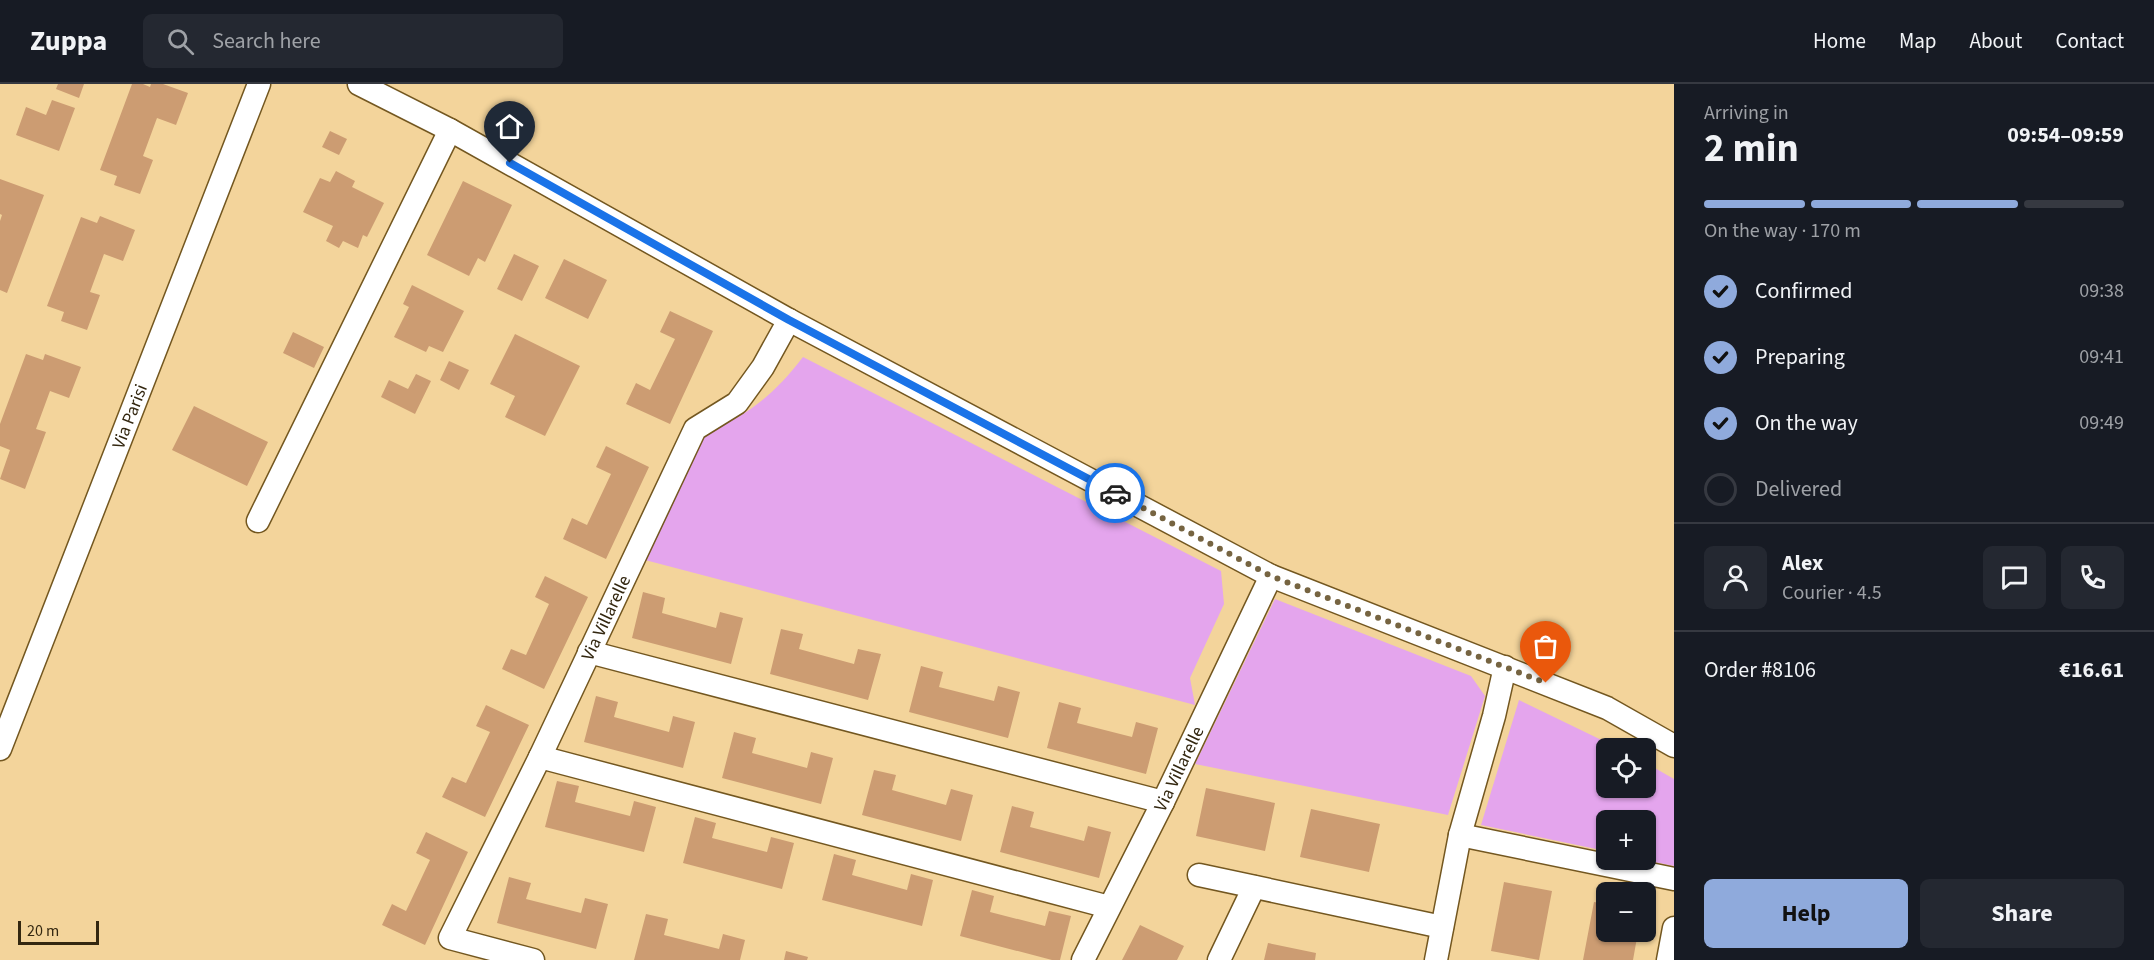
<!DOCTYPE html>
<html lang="en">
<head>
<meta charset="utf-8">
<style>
  body { margin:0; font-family:"Source Sans 3",sans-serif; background:#242831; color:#f1f3f6; height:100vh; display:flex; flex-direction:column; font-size:22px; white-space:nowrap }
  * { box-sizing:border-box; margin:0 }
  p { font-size:20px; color:#9ea1a6 }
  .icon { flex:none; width:33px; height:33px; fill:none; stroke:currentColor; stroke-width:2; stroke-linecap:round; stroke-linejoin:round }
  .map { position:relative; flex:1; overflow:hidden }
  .panel { display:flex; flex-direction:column; background:#171b24; width:480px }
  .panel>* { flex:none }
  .controls { position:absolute; left:1596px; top:654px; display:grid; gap:12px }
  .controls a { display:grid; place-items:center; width:60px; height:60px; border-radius:9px; background:#171b24; box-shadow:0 2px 4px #0004; font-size:30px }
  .scale { position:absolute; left:18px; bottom:15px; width:81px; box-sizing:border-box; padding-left:6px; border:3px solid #332710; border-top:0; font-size:16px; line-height:21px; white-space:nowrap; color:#332710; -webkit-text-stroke:4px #f3d49b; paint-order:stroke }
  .pin { position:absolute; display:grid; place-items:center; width:51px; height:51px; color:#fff; margin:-62px -26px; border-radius:50% 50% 50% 0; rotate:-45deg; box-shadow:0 0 6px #0007 }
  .pin .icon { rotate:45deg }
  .courier { position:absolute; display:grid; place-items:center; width:60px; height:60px; margin:-30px; border:4px solid #1a73e8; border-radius:50%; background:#fff; color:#222; box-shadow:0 2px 8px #0007 }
  .overview em { font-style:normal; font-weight:700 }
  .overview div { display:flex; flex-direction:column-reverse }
  .overview { display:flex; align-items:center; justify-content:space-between; height:102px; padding:0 30px }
  h1 { font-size:39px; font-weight:700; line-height:45px }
  .bar { display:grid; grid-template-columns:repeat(4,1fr); gap:9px 6px; align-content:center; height:72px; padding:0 30px }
  .bar i { height:8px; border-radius:4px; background:#363941 }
  .bar .current { background:#8faadc }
  .bar p { grid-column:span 4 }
  .line { display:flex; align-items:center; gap:15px; padding:0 30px; border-top:2px solid #363941 }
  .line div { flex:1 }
  .round { display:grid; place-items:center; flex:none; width:63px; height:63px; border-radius:9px; background:#242831 }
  ol { padding:0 30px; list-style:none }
  li { display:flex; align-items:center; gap:18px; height:66px }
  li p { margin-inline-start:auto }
  li .icon { padding:6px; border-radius:50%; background:#8faadc; color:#111; stroke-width:4 }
  li:last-child { color:#9ea1a6 }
  li i { width:33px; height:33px; border:3px solid #363941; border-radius:50% }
  .primary-button { display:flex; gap:12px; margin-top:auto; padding:12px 30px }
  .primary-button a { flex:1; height:69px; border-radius:9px; background:#8faadc; color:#111; font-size:24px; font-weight:700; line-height:69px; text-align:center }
  .primary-button a+a { background:#242831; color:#f1f3f6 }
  header { display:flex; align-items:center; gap:36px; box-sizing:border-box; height:84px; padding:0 30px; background:#171b24; border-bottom:2px solid #363941 }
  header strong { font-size:28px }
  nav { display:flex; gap:33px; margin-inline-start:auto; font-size:21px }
  .search { width:420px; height:54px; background:#242831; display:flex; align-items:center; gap:15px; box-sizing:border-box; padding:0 21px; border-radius:9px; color:#9ea1a6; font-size:22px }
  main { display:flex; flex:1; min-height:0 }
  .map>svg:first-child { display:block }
</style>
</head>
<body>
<header>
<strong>Zuppa</strong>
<div class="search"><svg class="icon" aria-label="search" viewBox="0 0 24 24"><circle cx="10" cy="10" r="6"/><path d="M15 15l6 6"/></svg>Search here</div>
<nav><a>Home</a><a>Map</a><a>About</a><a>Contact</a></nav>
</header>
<main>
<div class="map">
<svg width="1674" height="876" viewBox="0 0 1674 876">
  <rect width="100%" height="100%" fill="#f3d49b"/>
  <path fill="#e4a5ed" d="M803,273L1221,487L1224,520L1190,594L1195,621L645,476L703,351C749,330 772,313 803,273Z
    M1275,515L1471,592L1485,612L1448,731L1195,680Z
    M1519,616L1618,664H1606V704H1646V679L1674,695V782L1644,776L1646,736H1606V767L1481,741Z"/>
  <path fill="#cc9c72" d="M58,0H84L79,14L56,5Z
    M132,0H143L150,3L151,0H163L188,9L176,41L157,34L143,72L153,76L140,110L114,101L117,92L100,86Z
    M52,16L75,24L59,67L16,51L26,23L46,31Z
    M330,47L347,55L339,71L322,63Z
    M336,87L355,97L352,103L384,119L367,153L363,151L358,164L343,157L339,164L326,157L333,142L303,128L320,94L330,98Z
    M0,95L44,111L7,209L0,206V137L2,131L0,130Z
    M463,97L512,121L485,178L478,174L469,192L427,171Z
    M100,132L135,146L123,177L104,170L90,208L100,211L87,246L61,237L64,228L47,222L81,133L97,139Z
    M514,170L539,182L522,217L497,205Z
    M564,175L607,196L588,235L545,214Z
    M412,201L464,227L443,268L429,262L426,268L394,253L409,223L403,220Z
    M670,227L713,247L670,340L626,320L636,299L650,306L675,255L660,248Z
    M293,248L324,263L314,284L283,269Z
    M515,250L580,282L545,352L505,333L515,312L490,300Z
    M26,270L43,276L45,270L81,283L69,314L50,307L36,345L46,348L25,405L0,395L10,366L0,362V340Z
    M449,277L469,286L459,306L440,296Z
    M416,290L431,297L415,330L381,313L389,296L408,305Z
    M194,322L268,358L247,402L172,366Z
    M606,362L649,383L606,475L563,455L572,434L587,441L611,390L596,383Z
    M545,492L588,513L544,605L502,585L511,565L526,571L549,520L535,513Z
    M643,508L665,514L662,529L716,544L720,528L743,534L731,580L632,554Z
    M781,545L803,550L799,565L854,580L858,565L881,570L868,616L770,590Z
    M921,582L943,588L939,603L994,617L998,602L1020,608L1008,654L909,628Z
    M596,612L618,618L614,633L669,648L673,632L695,638L683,684L584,658Z
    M1059,618L1081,624L1077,639L1132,653L1136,638L1158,644L1146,690L1047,664Z
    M486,621L529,641L485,733L442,713L452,693L466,699L490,648L476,642Z
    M734,648L756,654L752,669L807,684L811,668L833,674L821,720L722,694Z
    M874,686L896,691L892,706L946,721L951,705L973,711L961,757L862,731Z
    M557,697L579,702L575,718L630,732L634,717L656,723L644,768L545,743Z
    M1206,704L1275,719L1265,767L1196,752Z
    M1012,722L1034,728L1030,743L1084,757L1088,742L1111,748L1099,794L1000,768Z
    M1311,725L1380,740L1369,788L1300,773Z
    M695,733L716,739L712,754L767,768L771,753L794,759L782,805L683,779Z
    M426,748L468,768L425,861L382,841L392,820L406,827L430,776L416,769Z
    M834,770L856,776L852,791L907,806L911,790L933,796L922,842L822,816Z
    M509,793L531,799L526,815L581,829L585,814L608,820L596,865L497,839Z
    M1504,798L1552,807L1539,876L1491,867Z
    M972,806L994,812L990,828L1045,842L1049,827L1071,832L1060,876H1052L960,852Z
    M1594,818L1606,820V848H1638L1633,876H1583Z
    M646,830L668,835L664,851L719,865L723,850L745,856L740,876H634Z
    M1140,841L1184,862L1177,876H1122Z
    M1268,859L1316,869L1315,876H1264Z
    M786,867L808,873L807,876H784Z"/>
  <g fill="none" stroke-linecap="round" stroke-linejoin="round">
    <g stroke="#735720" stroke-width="25">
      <g id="minor">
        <path d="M359,0L450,46L789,236L1271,492L1607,624L1674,662"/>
        <path d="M258,437L450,46"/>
        <path d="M589,568L1163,718"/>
        <path id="s1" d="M0,665L259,0"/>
        <path d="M540,673L1109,823"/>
        <path d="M1460,751L1674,795"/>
        <path d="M1199,791L1442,843"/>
        <path id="s2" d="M533,876L450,854L540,673L695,345L737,319L763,283L789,236"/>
        <path id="s3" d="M1083,876L1163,718L1271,492"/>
        <path d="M1219,876L1254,803"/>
        <path d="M1436,876L1460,751L1494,632L1505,583"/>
        <path d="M1668,876L1674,844"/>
      </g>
    </g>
    <use href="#minor" stroke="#fff" stroke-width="22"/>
  </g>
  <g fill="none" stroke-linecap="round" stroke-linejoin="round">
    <path stroke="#766441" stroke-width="6" stroke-dasharray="0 10.8" d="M1115,409L1271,492L1546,599"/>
    <path stroke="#1a73e8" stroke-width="8" d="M510,79L789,236L1115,409"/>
  </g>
  <g text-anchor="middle" stroke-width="4.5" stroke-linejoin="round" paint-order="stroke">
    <g font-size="18" fill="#332710" stroke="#f3d49b">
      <text dy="6" stroke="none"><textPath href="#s1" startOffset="357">Via Parisi</textPath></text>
      <text dy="6" stroke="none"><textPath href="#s2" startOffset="442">Via Villarelle</textPath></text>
      <text dy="6" stroke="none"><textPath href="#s3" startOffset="214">Via Villarelle</textPath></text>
    </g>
  </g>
</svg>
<div class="controls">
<a><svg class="icon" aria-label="locate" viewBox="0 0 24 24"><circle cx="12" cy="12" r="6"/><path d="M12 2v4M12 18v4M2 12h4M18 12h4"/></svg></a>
<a>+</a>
<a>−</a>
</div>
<div class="scale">20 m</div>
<div class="pin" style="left:1546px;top:599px;background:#ea580c"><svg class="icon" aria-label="bag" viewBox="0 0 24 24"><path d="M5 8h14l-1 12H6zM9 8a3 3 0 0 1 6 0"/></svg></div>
<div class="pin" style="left:510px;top:79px;background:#1f2937"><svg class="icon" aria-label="home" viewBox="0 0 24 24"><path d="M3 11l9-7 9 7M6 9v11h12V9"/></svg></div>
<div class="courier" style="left:1115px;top:409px"><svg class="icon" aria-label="car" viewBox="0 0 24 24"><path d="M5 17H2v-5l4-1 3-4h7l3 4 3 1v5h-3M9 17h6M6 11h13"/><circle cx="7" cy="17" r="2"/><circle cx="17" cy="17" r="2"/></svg></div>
</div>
<section class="panel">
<div class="overview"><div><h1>2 min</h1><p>Arriving in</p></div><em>09:54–09:59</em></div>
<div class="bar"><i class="current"></i><i class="current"></i><i class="current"></i><i></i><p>On the way · 170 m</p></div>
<ol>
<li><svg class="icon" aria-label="check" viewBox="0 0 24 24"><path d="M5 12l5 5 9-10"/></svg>Confirmed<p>09:38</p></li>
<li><svg class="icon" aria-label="check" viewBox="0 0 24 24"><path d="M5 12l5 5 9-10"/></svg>Preparing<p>09:41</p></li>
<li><svg class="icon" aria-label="check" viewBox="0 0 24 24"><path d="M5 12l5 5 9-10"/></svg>On the way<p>09:49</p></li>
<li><i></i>Delivered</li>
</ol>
<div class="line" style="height:108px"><a class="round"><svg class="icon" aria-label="person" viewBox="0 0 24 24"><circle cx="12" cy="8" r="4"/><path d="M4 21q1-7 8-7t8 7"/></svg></a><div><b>Alex</b><p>Courier · 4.5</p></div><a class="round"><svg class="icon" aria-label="chat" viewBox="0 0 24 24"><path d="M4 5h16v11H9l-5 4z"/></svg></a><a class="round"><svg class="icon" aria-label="phone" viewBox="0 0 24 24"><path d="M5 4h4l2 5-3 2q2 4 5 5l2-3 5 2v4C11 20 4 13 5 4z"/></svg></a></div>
<div class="line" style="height:78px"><div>Order #8106</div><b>€16.61</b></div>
<div class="primary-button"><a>Help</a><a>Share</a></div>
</section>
</main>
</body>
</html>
